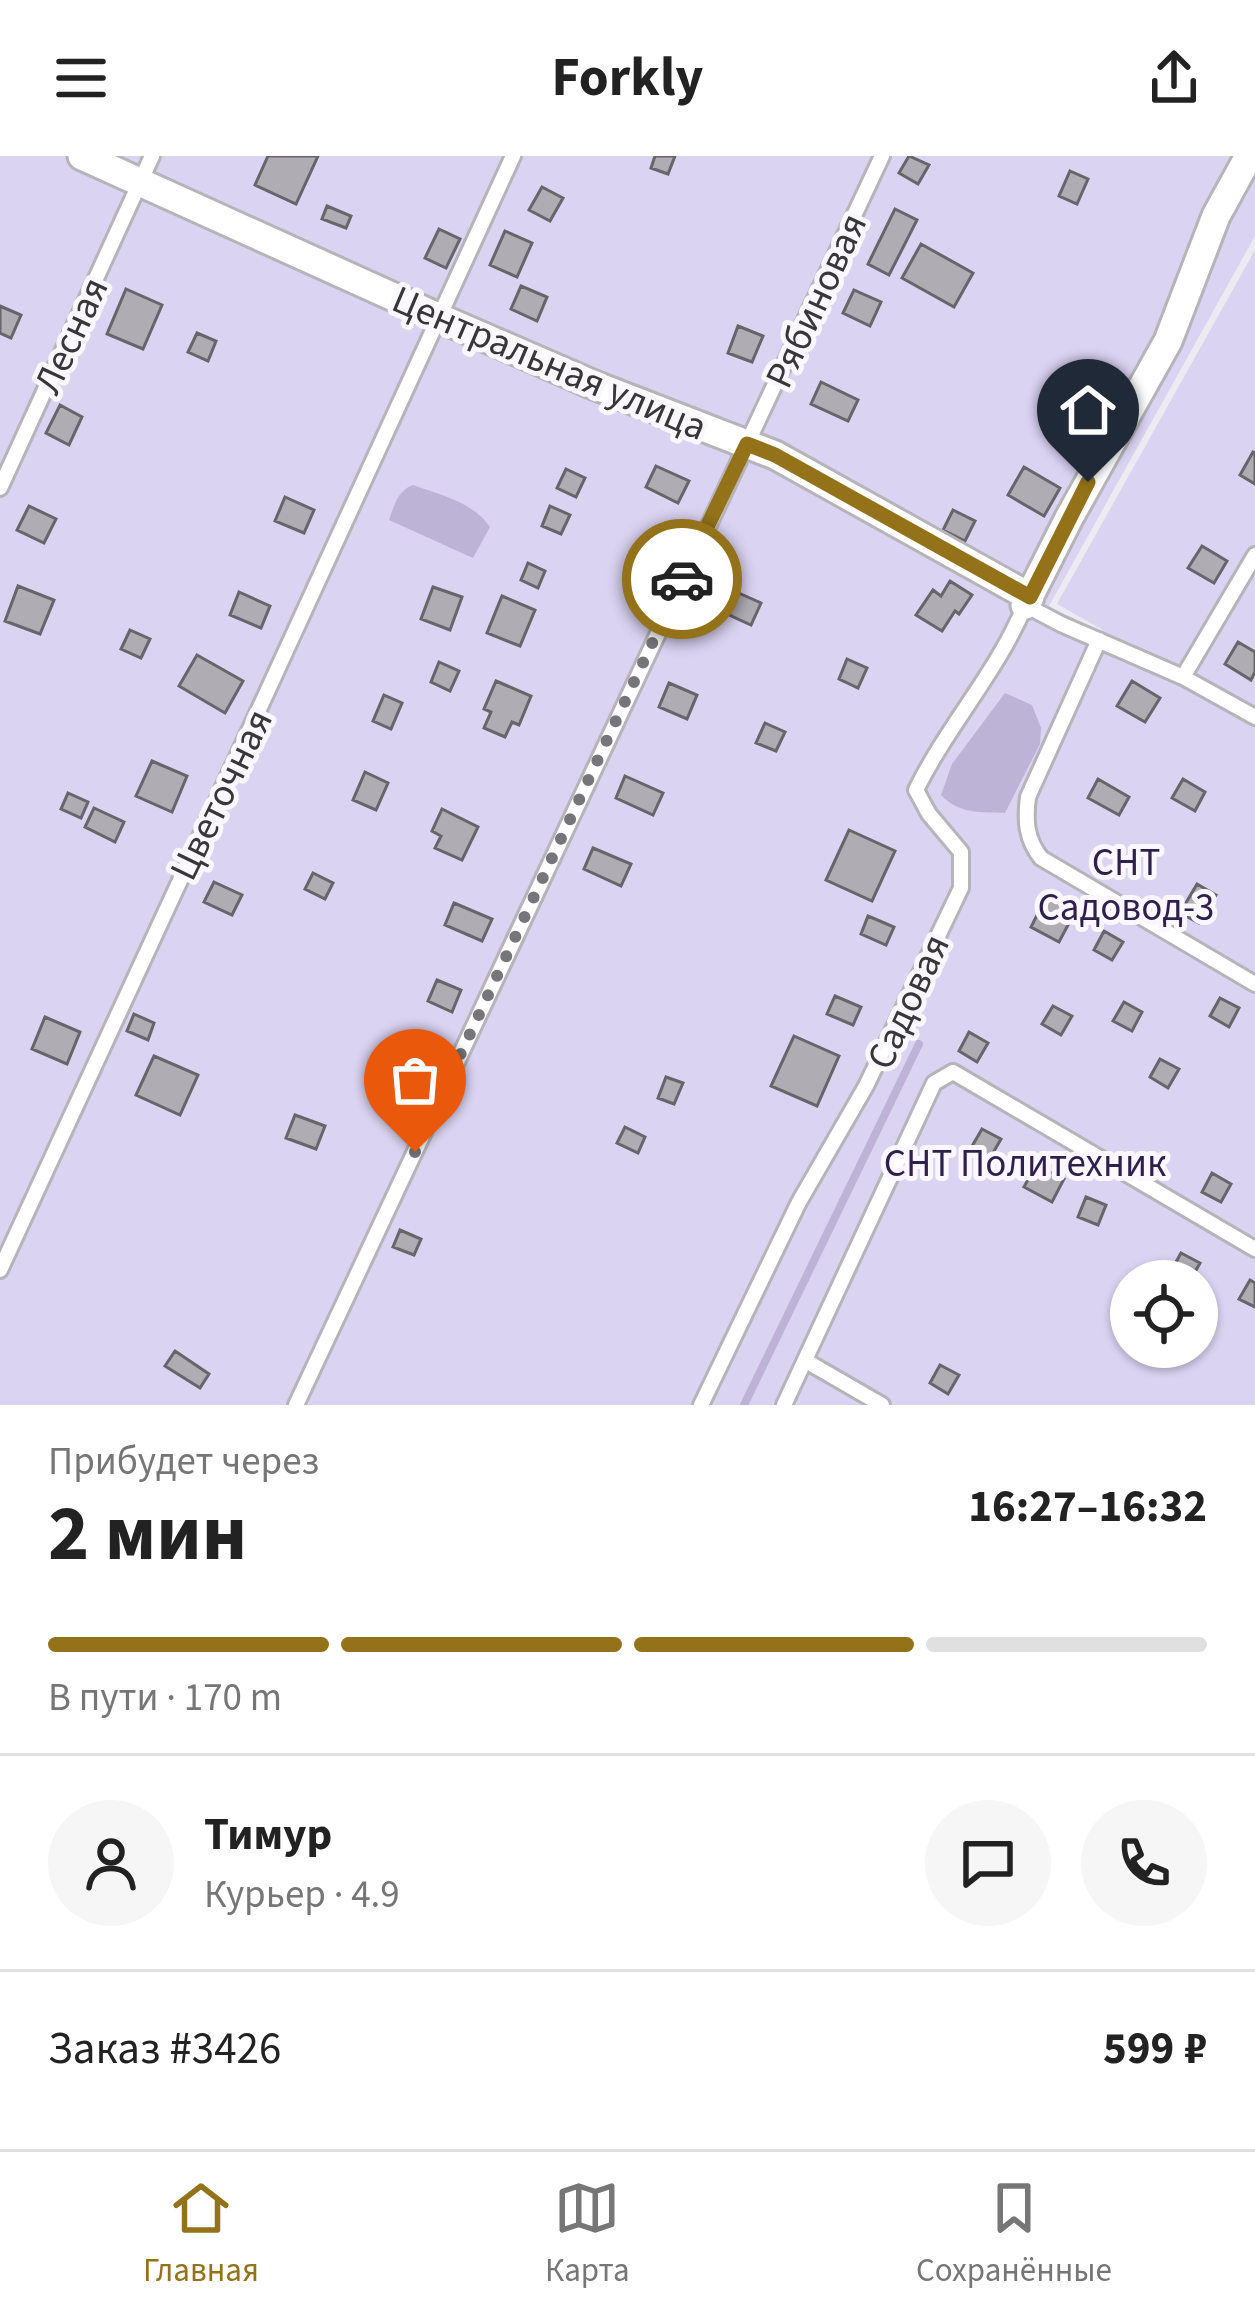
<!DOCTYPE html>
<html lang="ru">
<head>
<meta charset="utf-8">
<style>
  body { margin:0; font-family:"Source Sans 3",sans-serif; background:#f6f6f6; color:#222; height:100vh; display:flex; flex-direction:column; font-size:45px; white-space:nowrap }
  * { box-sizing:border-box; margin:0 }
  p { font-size:39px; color:#767676 }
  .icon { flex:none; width:66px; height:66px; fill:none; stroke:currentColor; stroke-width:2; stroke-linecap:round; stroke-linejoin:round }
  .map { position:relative; height:1249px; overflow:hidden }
  .panel { display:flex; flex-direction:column; background:#fff; flex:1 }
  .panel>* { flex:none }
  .tools { position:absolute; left:1110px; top:1104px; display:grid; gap:24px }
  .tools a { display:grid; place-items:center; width:108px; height:108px; border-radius:50%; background:#fff; box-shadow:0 3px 9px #0004; font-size:60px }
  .pin { position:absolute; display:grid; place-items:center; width:102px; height:102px; color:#fff; margin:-123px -51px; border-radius:50% 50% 50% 0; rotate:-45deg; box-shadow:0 0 12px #0007 }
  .pin .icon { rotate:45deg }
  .courier { position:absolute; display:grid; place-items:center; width:120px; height:120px; margin:-60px; border:9px solid #937219; border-radius:50%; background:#fff; color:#222; box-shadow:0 3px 15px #0007 }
  .summary em { font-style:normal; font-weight:700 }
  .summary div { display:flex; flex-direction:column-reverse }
  .summary { display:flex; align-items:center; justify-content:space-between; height:204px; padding:0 48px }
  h1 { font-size:78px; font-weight:700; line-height:90px }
  .bar { display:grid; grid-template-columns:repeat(4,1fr); gap:18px 12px; align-content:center; height:144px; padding:0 48px }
  .bar i { height:15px; border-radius:9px; background:#e0e0e0 }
  .bar .selected { background:#937219 }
  .bar p { grid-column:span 4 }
  .line { display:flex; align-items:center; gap:30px; padding:0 48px; border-top:3px solid #e0e0e0 }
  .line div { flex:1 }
  .round { display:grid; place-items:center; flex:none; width:126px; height:126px; border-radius:63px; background:#f6f6f6 }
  header { display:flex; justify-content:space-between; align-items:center; height:156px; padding:0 48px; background:#fff; font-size:54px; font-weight:700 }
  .dock { display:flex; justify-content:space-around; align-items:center; height:168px; border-top:3px solid #e0e0e0; background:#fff; font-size:33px; color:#767676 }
  .dock a { display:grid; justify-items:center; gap:6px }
  .dock .selected { color:#937219 }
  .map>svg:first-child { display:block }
</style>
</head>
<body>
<header><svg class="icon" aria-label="menu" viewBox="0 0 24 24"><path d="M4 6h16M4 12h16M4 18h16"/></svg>Forkly<svg class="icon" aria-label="share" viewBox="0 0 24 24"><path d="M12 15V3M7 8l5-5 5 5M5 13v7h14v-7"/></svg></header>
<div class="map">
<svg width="1255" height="1249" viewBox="0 0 1255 1249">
  <rect width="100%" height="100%" fill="#ecebf1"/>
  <path fill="#dad3f2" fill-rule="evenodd" d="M0,0H1255V80L1049,450L1096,474L1033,620L1103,474L1057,448L1255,94V1249H0ZM1131,1125H1197V1191H1131Z"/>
  <path fill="#bcb3d7" d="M413,329C441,339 473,346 490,371L473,402L389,364C394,350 398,334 413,329Z
    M1005,537L1032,549L1041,572L1040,588L1005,657C980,656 959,658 941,639L952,608Z"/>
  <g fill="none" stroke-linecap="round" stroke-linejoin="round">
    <path stroke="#bcb3d7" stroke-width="8" d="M744,1249L919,888"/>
  </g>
  <path fill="#afadb3" stroke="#66656a" stroke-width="3" d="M268,0H318L296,48L255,29Z
    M655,0H675L668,18L651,12Z
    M909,0L929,9L918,28L899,17Z
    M1070,15L1088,23L1077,48L1059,40Z
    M542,31L563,42L550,65L529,54Z
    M327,50L351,60L346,72L322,63Z
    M895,53L917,64L889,119L868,108Z
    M439,73L460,83L446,112L425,102Z
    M505,75L532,87L517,121L490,109Z
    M921,88L973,117L954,151L902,122Z
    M521,130L547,141L537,165L511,153Z
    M126,133L162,149L143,193L107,178Z
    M854,134L881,146L870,170L843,157Z
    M0,150L21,159L11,182L0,177Z
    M738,170L763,180L752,206L728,197Z
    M197,177L216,185L208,205L188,196Z
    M1071,213L1106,232L1086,271L1051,252Z
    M821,226L858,244L848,265L811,248Z
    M60,249L82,261L69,289L46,277Z
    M1076,279L1096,287L1088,307L1068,298Z
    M1253,296L1255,297V328L1240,319Z
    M656,310L689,325L678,347L646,331Z
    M1024,311L1060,332L1044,360L1008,339Z
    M566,313L585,322L576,341L557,332Z
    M285,341L314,354L304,377L275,365Z
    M29,350L56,363L44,387L17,374Z
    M550,350L570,359L561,378L542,370Z
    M953,354L975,365L965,385L943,374Z
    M1202,390L1227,405L1214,427L1188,412Z
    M528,407L545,415L538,432L521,424Z
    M950,425L972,439L959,458L955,455L942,475L916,459L933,434L941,440Z
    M18,430L54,444L40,478L5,465Z
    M723,430L761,447L751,469L714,452Z
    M433,431L462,441L450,474L421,463Z
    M239,436L270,450L261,472L230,459Z
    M502,440L535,454L520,490L487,477Z
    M130,474L150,483L141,502L121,493Z
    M1238,486L1255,496V516L1251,524L1225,508Z
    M197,499L243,525L225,557L179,530Z
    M847,503L867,512L858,532L839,523Z
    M439,506L459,515L450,535L431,526Z
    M496,525L531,540L519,569L512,566L505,581L484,572L491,556L484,553Z
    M1132,525L1160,542L1145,566L1117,550Z
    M669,527L697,539L687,563L659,551Z
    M384,539L402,547L391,573L373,565Z
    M765,567L785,576L776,595L756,587Z
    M152,605L187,620L172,656L136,640Z
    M365,616L388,627L376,654L353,644Z
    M625,620L663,637L653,659L616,642Z
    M1098,623L1129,641L1119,659L1088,642Z
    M1183,623L1205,636L1195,655L1172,642Z
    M68,637L88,646L81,662L61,653Z
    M94,652L124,666L115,686L85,671Z
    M442,653L478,671L462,704L435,692L441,680L432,675Z
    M849,674L895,695L872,745L826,724Z
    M593,692L631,708L621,730L584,713Z
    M313,717L333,727L325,743L305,733Z
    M214,726L242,739L232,759L204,746Z
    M1197,728L1216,739L1199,767L1180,757Z
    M1047,739L1076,754L1059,786L1031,771Z
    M454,747L492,763L482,785L445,769Z
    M868,760L894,771L886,789L861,778Z
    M1104,775L1123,786L1112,804L1094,794Z
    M437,824L461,834L452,856L428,845Z
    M835,840L861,851L853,869L827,858Z
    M1220,842L1239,852L1229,871L1210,860Z
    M1124,846L1142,856L1132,875L1113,865Z
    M1053,850L1072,860L1061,879L1042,868Z
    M134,858L154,867L148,884L127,875Z
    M45,861L80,876L67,908L32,893Z
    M969,876L988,887L977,906L959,895Z
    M794,880L839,900L817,950L771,930Z
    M154,900L198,919L180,959L136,939Z
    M1160,903L1179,913L1168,932L1150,921Z
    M382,909L405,919L397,937L374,926Z
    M666,921L683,927L674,948L658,942Z
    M295,959L325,970L316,993L286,982Z
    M625,971L645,981L638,997L617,987Z
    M982,973L1001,983L990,1002L971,992Z
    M1036,1009L1064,1023L1052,1046L1024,1031Z
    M1212,1017L1231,1028L1221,1046L1202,1036Z
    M1086,1041L1106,1049L1098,1069L1078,1061Z
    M400,1074L421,1083L414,1099L393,1091Z
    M1181,1097L1200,1107L1190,1125L1171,1115Z
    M1250,1124L1255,1127V1151L1239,1143Z
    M175,1195L209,1218L200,1232L165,1210Z
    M940,1209L959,1219L948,1238L930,1227Z"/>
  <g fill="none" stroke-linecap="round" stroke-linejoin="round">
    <g stroke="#b5b4b9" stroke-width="20">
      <path id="service" d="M0,332L152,0
        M1099,484L1028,641C1025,664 1026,683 1041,702L1255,828
        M1183,521L1255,399
        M0,1114C170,742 345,373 513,0
        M806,1205L882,1249
        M296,1249L882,0
        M701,1249L799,1046L866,930L961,732V696L929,658L916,634C948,569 998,515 1025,449L1061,468L1183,521L1255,561
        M784,1249L934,927L953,916L1255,1093"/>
    </g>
    <g stroke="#b5b4b9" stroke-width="33">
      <path id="minor" d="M82,0L440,162L594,229L775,299L1030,441L1025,449
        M1025,449L1069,362L1168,185L1216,60L1249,0"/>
    </g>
    <use href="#service" stroke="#fff" stroke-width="14"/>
    <use href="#minor" stroke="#fff" stroke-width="27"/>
  </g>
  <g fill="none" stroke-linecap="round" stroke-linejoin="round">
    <path stroke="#767579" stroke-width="12" stroke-dasharray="0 21.6" d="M415,996L682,423"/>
    <path stroke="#937219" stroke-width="15" d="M682,423L747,288L775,299L1030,441L1088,326"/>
  </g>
  <g text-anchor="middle" stroke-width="10" stroke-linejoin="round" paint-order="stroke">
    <g font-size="39" fill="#373638" stroke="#faf8fe">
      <text transform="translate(815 144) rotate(-65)" y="14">Рябиновая</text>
      <text transform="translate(70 179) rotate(-65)" y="14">Лесная</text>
      <text transform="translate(550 206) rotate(23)" y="14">Центральная улица</text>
      <text transform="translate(220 638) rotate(-64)" y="14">Цветочная</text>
      <text transform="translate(907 845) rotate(-65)" y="14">Садовая</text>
    </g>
    <g font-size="39" fill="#2e1f4c" stroke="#faf8fe">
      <text x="1126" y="719">СНТ<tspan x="1126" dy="45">Садовод-3</tspan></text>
      <text x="1025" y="1020">СНТ Политехник</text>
    </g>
  </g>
</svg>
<div class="tools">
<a><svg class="icon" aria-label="locate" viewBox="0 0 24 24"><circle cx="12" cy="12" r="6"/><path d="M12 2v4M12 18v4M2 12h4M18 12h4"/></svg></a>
</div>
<div class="pin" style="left:415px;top:996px;background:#ea580c"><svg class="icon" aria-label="bag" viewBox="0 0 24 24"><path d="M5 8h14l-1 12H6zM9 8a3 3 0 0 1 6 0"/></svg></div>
<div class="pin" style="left:1088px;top:326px;background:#1f2937"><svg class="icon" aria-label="home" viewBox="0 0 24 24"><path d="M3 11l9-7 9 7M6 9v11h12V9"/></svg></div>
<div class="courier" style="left:682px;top:423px"><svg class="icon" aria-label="car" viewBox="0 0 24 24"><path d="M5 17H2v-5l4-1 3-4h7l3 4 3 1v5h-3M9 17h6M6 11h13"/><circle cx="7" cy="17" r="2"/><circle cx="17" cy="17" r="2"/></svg></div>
</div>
<section class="panel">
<div class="summary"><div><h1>2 мин</h1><p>Прибудет через</p></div><em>16:27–16:32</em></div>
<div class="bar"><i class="selected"></i><i class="selected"></i><i class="selected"></i><i></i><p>В пути · 170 m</p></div>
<div class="line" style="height:216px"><a class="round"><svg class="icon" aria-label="person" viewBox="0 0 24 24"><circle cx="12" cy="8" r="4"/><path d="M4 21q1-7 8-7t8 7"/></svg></a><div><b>Тимур</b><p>Курьер · 4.9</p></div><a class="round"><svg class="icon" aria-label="chat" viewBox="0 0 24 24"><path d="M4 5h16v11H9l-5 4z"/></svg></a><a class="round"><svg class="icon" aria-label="phone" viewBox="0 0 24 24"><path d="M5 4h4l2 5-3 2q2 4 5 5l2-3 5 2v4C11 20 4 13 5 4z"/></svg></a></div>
<div class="line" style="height:156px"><div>Заказ #3426</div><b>599 ₽</b></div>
</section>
<nav class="dock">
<a class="selected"><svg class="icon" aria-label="home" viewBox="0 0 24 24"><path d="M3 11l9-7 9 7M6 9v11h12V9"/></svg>Главная</a>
<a><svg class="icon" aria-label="map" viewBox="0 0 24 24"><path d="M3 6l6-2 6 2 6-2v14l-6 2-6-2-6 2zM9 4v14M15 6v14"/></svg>Карта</a>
<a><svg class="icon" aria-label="saved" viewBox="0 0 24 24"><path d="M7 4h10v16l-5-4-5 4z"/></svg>Сохранённые</a>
</nav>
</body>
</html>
